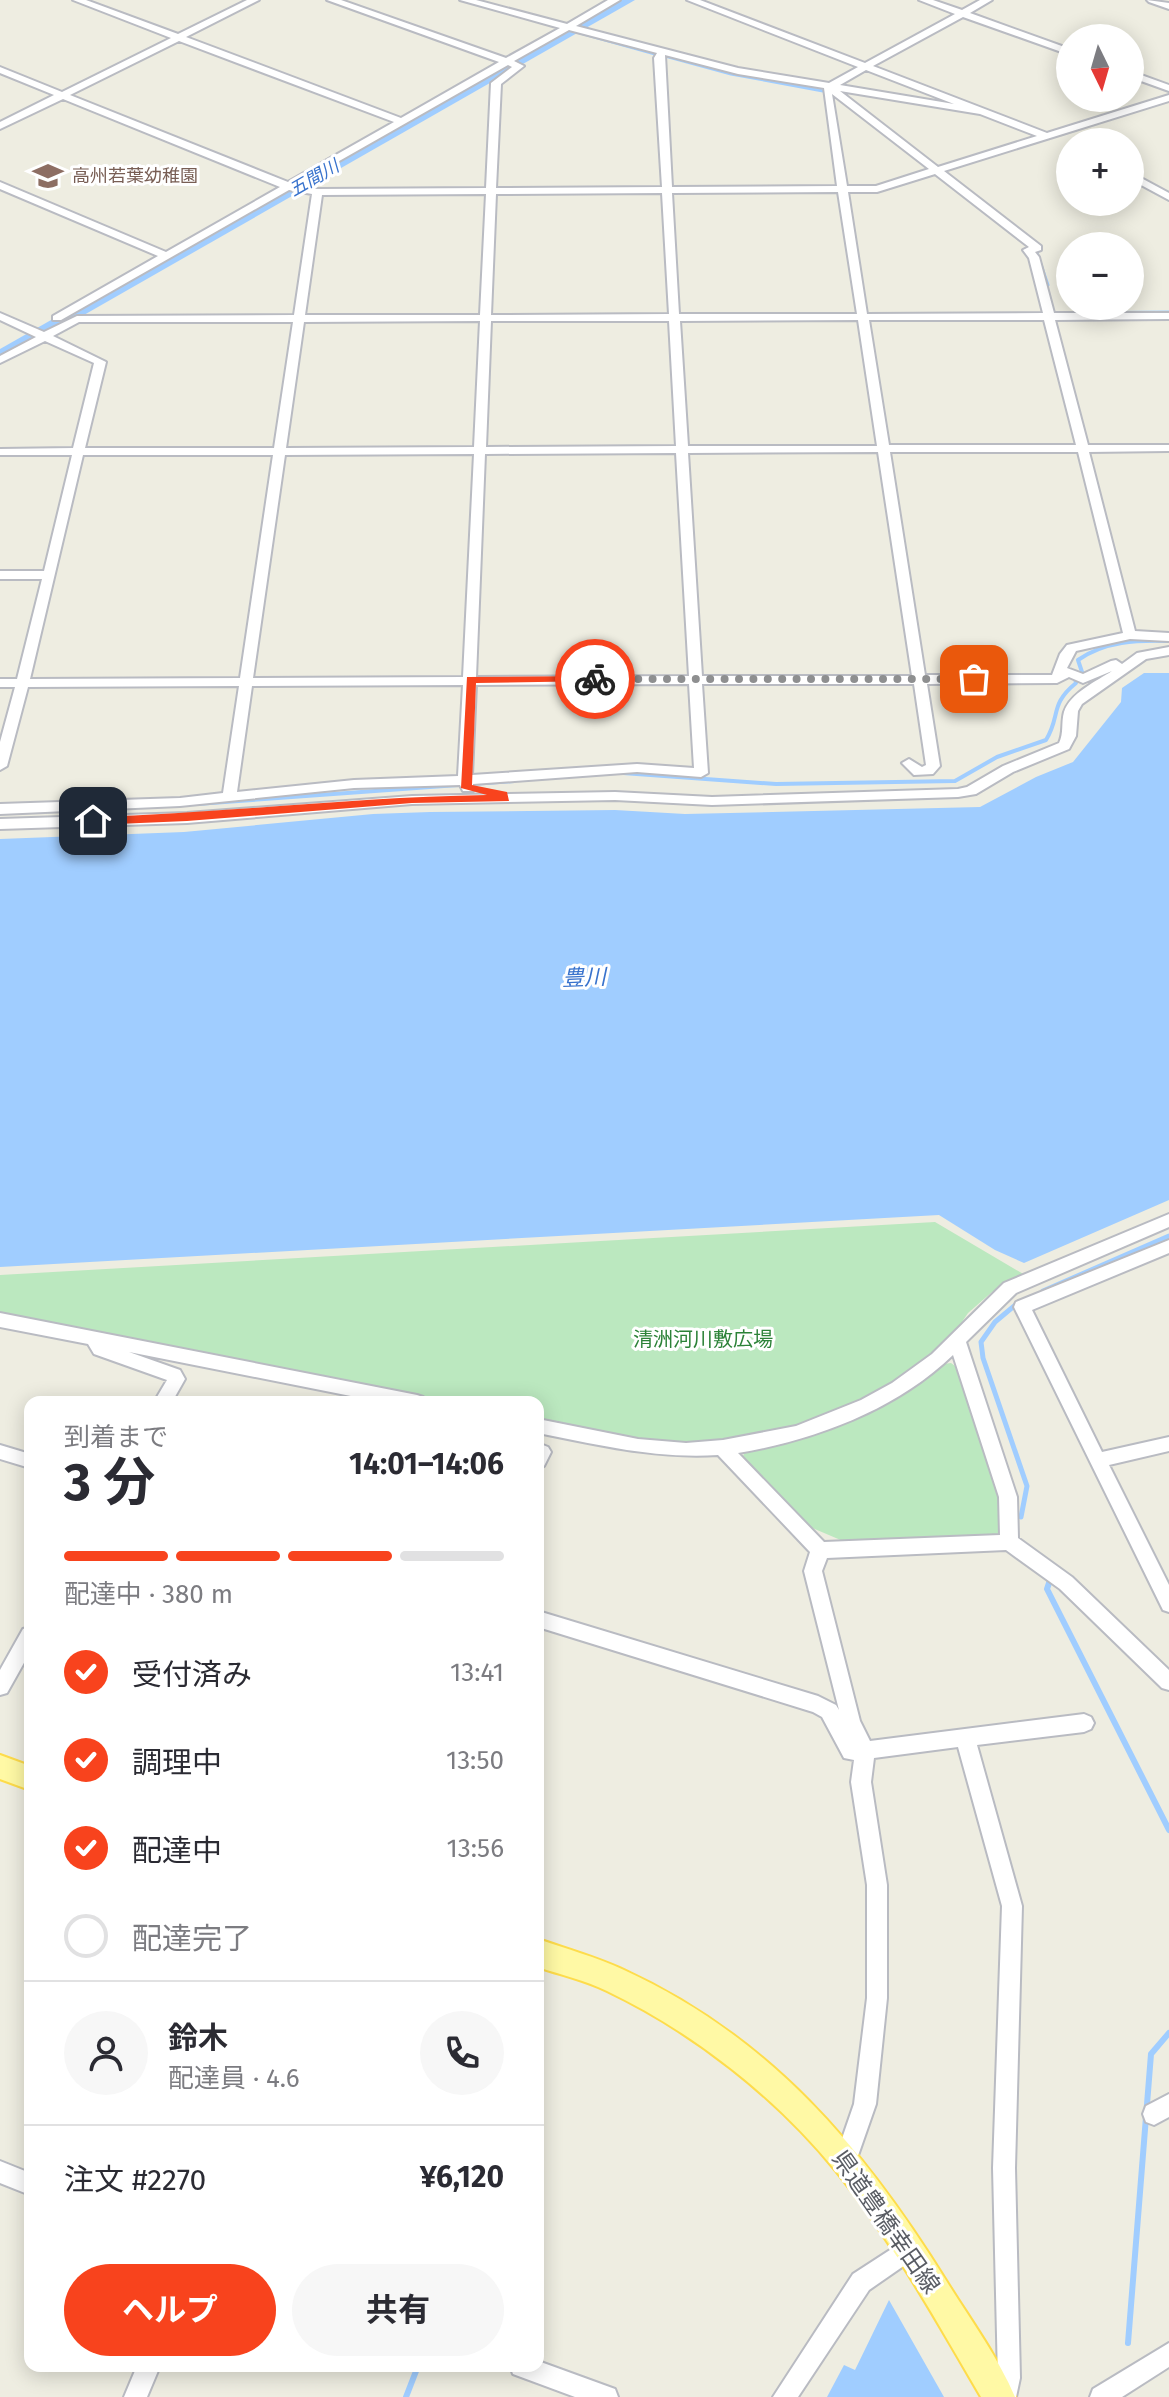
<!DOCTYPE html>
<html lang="ja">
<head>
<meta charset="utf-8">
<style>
  body { margin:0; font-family:"Fira Sans","Noto Sans JP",sans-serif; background:#f7f7f7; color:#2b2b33; height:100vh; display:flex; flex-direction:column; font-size:30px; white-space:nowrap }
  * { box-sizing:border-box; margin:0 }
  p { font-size:26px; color:#7c7c81 }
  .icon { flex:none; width:44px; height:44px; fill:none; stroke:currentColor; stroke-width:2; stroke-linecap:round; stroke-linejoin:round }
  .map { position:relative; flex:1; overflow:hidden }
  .drawer { position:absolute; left:24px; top:1396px; width:520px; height:976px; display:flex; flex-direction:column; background:#fff; border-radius:16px; box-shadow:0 4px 20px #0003 }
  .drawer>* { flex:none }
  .needle { width:52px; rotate:175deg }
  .tools { position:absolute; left:1056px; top:24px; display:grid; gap:16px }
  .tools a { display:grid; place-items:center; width:88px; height:88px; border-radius:50%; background:#fff; box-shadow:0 4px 20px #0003; font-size:40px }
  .pin { position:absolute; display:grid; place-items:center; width:68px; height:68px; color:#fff; margin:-34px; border-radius:16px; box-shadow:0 4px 12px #0006 }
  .courier { position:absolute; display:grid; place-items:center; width:80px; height:80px; margin:-40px; border:6px solid #f8431d; border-radius:50%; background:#fff; color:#222; box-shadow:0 2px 10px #0007 }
  .summary em { font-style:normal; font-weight:700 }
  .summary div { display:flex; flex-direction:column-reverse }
  .summary { display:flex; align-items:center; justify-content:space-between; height:136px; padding:0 40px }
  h1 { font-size:52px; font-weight:700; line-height:60px }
  .bar { display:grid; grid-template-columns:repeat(4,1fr); gap:12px 8px; align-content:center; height:96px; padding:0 40px }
  .bar i { height:10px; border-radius:6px; background:#e1e1e2 }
  .bar .selected { background:#f8431d }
  .bar p { grid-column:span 4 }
  .line { display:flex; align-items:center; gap:20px; padding:0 40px; border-top:2px solid #e1e1e2 }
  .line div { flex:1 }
  .round { display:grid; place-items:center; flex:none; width:84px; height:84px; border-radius:42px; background:#f7f7f7 }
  ol { padding:0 40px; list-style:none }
  li { display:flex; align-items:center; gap:24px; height:88px }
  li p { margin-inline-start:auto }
  li .icon { padding:8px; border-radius:50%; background:#f8431d; color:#fff; stroke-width:4 }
  li:last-child { color:#7c7c81 }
  li i { width:44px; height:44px; border:4px solid #e1e1e2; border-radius:50% }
  .action { display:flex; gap:16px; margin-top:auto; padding:16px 40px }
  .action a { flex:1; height:92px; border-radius:48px; background:#f8431d; color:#fff; font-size:32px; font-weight:700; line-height:92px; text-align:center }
  .action a+a { background:#f7f7f7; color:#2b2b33 }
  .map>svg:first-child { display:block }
</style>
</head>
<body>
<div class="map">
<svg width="1169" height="2397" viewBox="0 0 1169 2397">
  <rect width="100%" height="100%" fill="#eeede1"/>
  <path fill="#bbe8bf" d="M935,1222L1025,1275L992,1292L968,1313L949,1341L885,1392L814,1423L755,1439L669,1444L538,1421V1402H442L0,1314V1275Z
    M951,1363L955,1366L1001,1496L999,1534L850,1544L810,1527L742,1459L746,1448L898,1394L943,1364Z"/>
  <path fill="#a0cdff" d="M1144,673H1169V1200L1024,1263L995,1250L939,1215L0,1267V839L184,832L373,814L430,812L615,810L685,814L980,807L1036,777L1073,762L1121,702L1122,688Z
    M889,2300L944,2397H827L844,2365L855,2370Z"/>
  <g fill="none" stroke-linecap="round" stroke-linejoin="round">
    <path stroke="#a0cdff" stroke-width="3" d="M573,31L655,54
      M665,56L731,74L823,91
      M1037,253L1048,285
      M1057,313L1169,312"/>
    <path stroke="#a0cdff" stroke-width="4" d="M623,773L776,784L955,781L997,757L1046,740C1061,716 1049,705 1076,683L1075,678L1082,672L1078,660C1105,641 1137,640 1169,641
      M197,804L514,781"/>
    <path stroke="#a0cdff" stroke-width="5" d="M1043,1291L1169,1236
      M1019,1302L995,1322L981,1342L983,1358L1027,1486L1021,1517"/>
    <path stroke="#a0cdff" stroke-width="6" d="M1050,1580L1047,1589L1169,1830
      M1128,2343L1151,2054L1169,2033
      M406,2397L418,2366"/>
    <path fill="#a0cdff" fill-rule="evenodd" d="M615,0H635L0,363V349Z"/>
    <g stroke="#b9bbc2" stroke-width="4">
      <path id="minor" d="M73,0H86L178,34L247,0H259L186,37L401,118L499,62L327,0H341L506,58L560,28L460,0H476L567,24L608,0H620L576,26L738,68L829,83L858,67L687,0H700L865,63L955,14L919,0H933L962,10L980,0H992L970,13L1070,49V55L963,17L873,66L1047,133L1169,95V101L944,171L1041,246V250L1035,252L1039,257L1054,313H1169V319L1055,320L1088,445H1169V451L1089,452L1135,631L1169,633V641L1130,639L1076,651L1067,668L1083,674L1111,661L1116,660L1122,664L1137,653L1169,647V655L1146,659L1082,704L1078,711L1076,736L1069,749L1013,772L976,794L958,797L712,805L615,800L412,804L187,823L0,829V819L187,813L412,796L615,792L712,797L958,789L967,787L1003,766L1059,743C1064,733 1061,723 1064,712C1070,693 1097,681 1112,671L1083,683L1069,677L1057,683L927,684L940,766L933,774L914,775L902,763L909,759L922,767L926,765L914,684H702L708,773L701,777L637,772L473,784V791H463L460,785L354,788L180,806L0,814V804L180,798L223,793L239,686L28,687L7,766L0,770V742L15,687H0V679H17L42,579H0V571H44L72,455H0V449L73,448L94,363L45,341L0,363V356L36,337L0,320V313L44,332L77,316L294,315L312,194L289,190L61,320H53V316L158,256L0,189V182L166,252L280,187L63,99L0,129V122L54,95L0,73V67L62,92L171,38ZM569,30L657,53L654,58L662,187L496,188L501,84L524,66L514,61ZM179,41L394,122L288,182L70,95ZM665,55L738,74L824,88L837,186L672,187ZM508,65L512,67L491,83L486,188L317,189L297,185ZM866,70L954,104L840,85ZM840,91L980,114L1037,136L938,167ZM832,94L929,169L876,186H847ZM935,174L1029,247L1023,250L1029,258L1043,313L867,314L848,192H877ZM838,192L857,314H679L672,193ZM662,193L669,314L491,315L496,194ZM486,194L480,315H305L322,195ZM858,320L877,446H688L680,321ZM869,320H1044L1076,445H889ZM480,321L474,447L286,448L304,322ZM491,321H669L676,446L486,447ZM79,322H293L274,448H85L106,362L53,336ZM878,452L912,676H702L688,453ZM890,452H1078L1123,633L1067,645L1060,654L1052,675H925ZM676,453L689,676L476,677L485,454ZM474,454L463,677L253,678L285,455ZM83,455H273L240,678L30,679ZM689,684L694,768L637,764L472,775L476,685ZM463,685L458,776L354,780L237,792L252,686Z
        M1147,0L1169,3V9L1149,2Z
        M1130,71L1169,85V91L1130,77Z
        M1130,172L1169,193V200L1130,179Z
        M1169,1214V1227L1016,1293L966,1342L1017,1497L1018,1538L1072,1577L1169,1670V1690L1162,1688L1060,1589L1006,1550L827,1558L822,1571L860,1721L870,1741L1084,1714L1091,1717L1094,1723L1091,1729L1084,1732L977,1745L1022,1906L1015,2168L1020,2378L1016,2397H994L998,2378L993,2168L1002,1906L958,1747L874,1758L871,1782L887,1885V1998L876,2104L854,2167L846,2170L838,2167L835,2159L854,2104L867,1998V1885L851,1782L854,1760L844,1758L822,1717L813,1712L538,1627V1611L818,1696L836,1705L839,1710L804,1571L810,1552L718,1455C656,1459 599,1445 538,1433V1419L638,1439L686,1443L723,1440L796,1426L861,1400L892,1383L932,1354L1004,1283ZM953,1355L999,1497L1000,1535L824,1542L738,1453C815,1440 896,1410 953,1355Z
        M1169,1240V1253L1032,1310L1102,1452L1169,1437V1451L1109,1465L1169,1585V1612L1163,1610L1014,1307L1016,1302Z
        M0,1313L417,1395L423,1397L426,1402H381L129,1352L180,1370L185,1379L172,1402H154L167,1380L94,1354L88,1344L0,1327Z
        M538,1443L548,1447L551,1452L544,1466L538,1468Z
        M0,1445L30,1454V1468L0,1459Z
        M30,1627V1652L7,1693L0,1695V1670L23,1629Z
        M1169,2094V2117L1154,2125L1146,2122L1143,2114L1146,2106Z
        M0,2161L30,2173V2195L0,2183Z
        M910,2237L918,2240L921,2248L918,2256L869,2290L798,2397H773L853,2274Z
        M1169,2343V2367L1122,2397H1090L1093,2389Z
        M538,2361L615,2389L618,2397H575L513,2374L510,2366H538Z
        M137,2366H160L147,2397H124Z"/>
    </g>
    <g stroke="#fedc4b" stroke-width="4">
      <path id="major" d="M0,1755L30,1766V1790L0,1779Z
        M538,1939C567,1949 596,1957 624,1970C770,2037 864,2148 947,2282C970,2319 998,2357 1015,2397H981C936,2320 892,2241 836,2171C776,2097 693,2032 607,1991C585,1980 561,1975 538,1967Z"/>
    </g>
    <use href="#minor" fill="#fff" fill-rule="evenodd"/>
    <use href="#major" fill="#fff9a5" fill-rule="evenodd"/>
  </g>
  <path fill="#f8431d" d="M595,676L599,677V681L476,683L472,785L507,792L509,801L412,803L187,821L93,825L88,821L93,817C225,813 356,797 487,795L461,788L467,677Z"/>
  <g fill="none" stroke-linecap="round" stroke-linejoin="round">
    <path stroke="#8e8f90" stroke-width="8" stroke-dasharray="0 14.4" d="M595,679H974"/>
  </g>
  <defs>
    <g id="school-bare" transform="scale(2.4)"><path d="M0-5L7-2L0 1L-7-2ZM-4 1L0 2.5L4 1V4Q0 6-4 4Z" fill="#8d6e63" stroke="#fff" stroke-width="2.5" paint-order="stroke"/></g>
  </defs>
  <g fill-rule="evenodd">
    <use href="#school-bare" x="48" y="176"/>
  </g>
  <g text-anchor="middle" stroke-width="6" stroke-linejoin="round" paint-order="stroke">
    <g font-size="18" fill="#785e54" stroke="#fff" text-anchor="start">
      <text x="72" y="182">高州若葉幼稚園</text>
    </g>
    <g font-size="18" font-style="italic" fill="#3973cd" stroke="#fff">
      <text transform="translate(314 178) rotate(-30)" y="6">五間川</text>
    </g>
    <g font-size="20" fill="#2c8238" stroke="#fff">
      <text x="703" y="1346">清洲河川敷広場</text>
    </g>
    <g font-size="22" font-style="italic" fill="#3973cd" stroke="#fff">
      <text transform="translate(584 977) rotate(-2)" y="8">豊川</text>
    </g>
    <g font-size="24" fill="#5a5d64" stroke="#fff">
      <text transform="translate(886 2222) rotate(55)" y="8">県道豊橋幸田線</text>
    </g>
  </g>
</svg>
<div class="tools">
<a><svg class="needle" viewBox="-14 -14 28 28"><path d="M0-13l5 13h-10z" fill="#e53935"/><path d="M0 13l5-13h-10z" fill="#7c7c81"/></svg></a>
<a>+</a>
<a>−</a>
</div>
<div class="pin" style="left:974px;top:679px;background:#ea580c"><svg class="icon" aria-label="bag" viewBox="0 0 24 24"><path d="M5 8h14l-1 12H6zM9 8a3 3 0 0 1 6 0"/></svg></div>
<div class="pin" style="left:93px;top:821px;background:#1f2937"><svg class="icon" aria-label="home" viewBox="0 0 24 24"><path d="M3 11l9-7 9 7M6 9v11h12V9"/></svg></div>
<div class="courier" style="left:595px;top:679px"><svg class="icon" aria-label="bike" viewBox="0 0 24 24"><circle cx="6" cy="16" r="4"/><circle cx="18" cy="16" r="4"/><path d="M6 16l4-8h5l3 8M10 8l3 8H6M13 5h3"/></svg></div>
<section class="drawer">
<div class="summary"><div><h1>3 分</h1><p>到着まで</p></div><em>14:01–14:06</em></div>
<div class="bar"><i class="selected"></i><i class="selected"></i><i class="selected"></i><i></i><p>配達中 · 380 m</p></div>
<ol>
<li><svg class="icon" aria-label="check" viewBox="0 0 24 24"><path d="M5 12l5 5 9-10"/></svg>受付済み<p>13:41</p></li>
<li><svg class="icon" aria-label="check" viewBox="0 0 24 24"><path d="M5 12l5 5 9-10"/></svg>調理中<p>13:50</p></li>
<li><svg class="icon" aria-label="check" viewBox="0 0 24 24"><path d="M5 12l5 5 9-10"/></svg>配達中<p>13:56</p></li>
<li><i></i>配達完了</li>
</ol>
<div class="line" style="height:144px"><a class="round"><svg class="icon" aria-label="person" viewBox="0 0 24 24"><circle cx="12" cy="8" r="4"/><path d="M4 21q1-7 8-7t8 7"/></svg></a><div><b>鈴木</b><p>配達員 · 4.6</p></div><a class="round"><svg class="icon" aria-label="phone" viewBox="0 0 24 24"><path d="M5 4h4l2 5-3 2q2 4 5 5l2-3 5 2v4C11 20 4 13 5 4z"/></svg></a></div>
<div class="line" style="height:104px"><div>注文 #2270</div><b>¥6,120</b></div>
<div class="action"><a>ヘルプ</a><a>共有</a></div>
</section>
</div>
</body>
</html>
